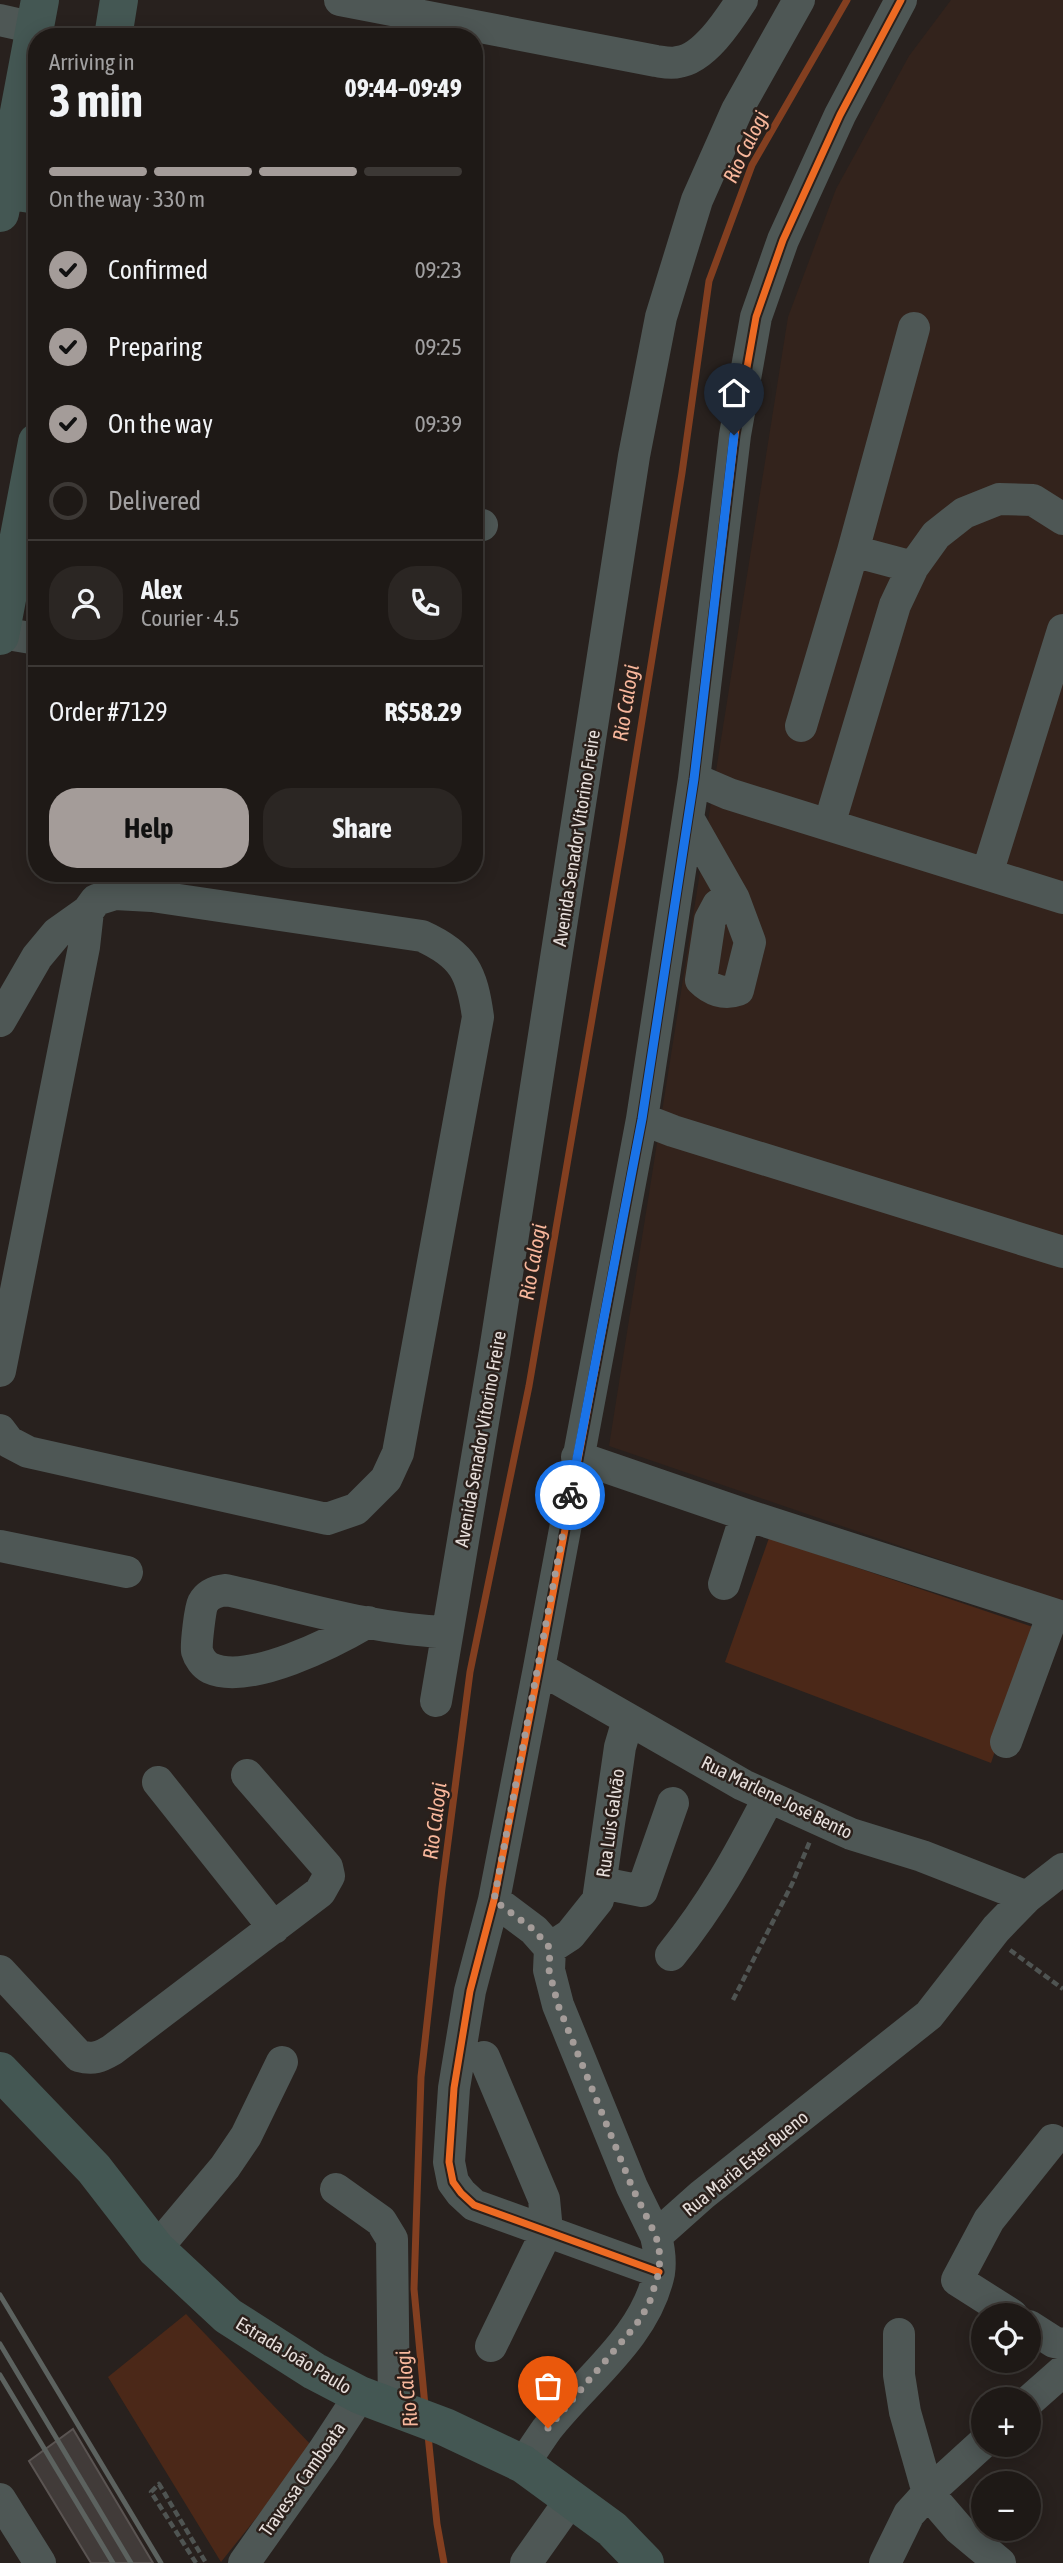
<!DOCTYPE html>
<html lang="en">
<head>
<meta charset="utf-8">
<style>
  body { margin:0; font-family:"Asap Condensed",sans-serif; background:#2b2623; color:#f1f3f6; height:100vh; display:flex; flex-direction:column; font-size:26px; white-space:nowrap }
  * { box-sizing:border-box; margin:0 }
  p { font-size:23px; color:#a1a0a1 }
  .icon { flex:none; width:38px; height:38px; fill:none; stroke:currentColor; stroke-width:2; stroke-linecap:round; stroke-linejoin:round }
  .map { position:relative; flex:1; overflow:hidden }
  .details { position:absolute; left:28px; top:28px; width:455px; height:854px; display:flex; flex-direction:column; background:#1e1916; border-radius:28px; box-shadow:0 4px 18px #0003,0 0 0 2px #3c3835 }
  .details>* { flex:none }
  .fabs { position:absolute; left:971px; top:2303px; display:grid; gap:14px }
  .fabs a { display:grid; place-items:center; width:70px; height:70px; border-radius:50%; background:#1e1916; box-shadow:0 4px 18px #0003,0 0 0 2px #3c3835; font-size:35px }
  .pin { position:absolute; display:grid; place-items:center; width:60px; height:60px; color:#fff; margin:-72px -30px; border-radius:50% 50% 50% 0; rotate:-45deg; box-shadow:0 0 7px #0007 }
  .pin .icon { rotate:45deg }
  .courier { position:absolute; display:grid; place-items:center; width:70px; height:70px; margin:-35px; border:5px solid #1a73e8; border-radius:50%; background:#fff; color:#222; box-shadow:0 2px 9px #0007 }
  .summary em { font-style:normal; font-weight:700 }
  .summary div { display:flex; flex-direction:column-reverse }
  .summary { display:flex; align-items:center; justify-content:space-between; height:119px; padding:0 21px }
  h1 { font-size:46px; font-weight:700; line-height:52px }
  .bar { display:grid; grid-template-columns:repeat(4,1fr); gap:10px 7px; align-content:center; height:84px; padding:0 21px }
  .bar i { height:9px; border-radius:5px; background:#3c3835 }
  .bar .on { background:#a49c99 }
  .bar p { grid-column:span 4 }
  .line { display:flex; align-items:center; gap:18px; padding:0 21px; border-top:2px solid #3c3835 }
  .line div { flex:1 }
  .round { display:grid; place-items:center; flex:none; width:74px; height:74px; border-radius:28px; background:#2b2623 }
  ol { padding:0 21px; list-style:none }
  li { display:flex; align-items:center; gap:21px; height:77px }
  li p { margin-inline-start:auto }
  li .icon { padding:7px; border-radius:50%; background:#a49c99; color:#111; stroke-width:4 }
  li:last-child { color:#a1a0a1 }
  li i { width:38px; height:38px; border:4px solid #3c3835; border-radius:50% }
  .button { display:flex; gap:14px; margin-top:auto; padding:14px 21px }
  .button a { flex:1; height:80px; border-radius:28px; background:#a49c99; color:#111; font-size:28px; font-weight:700; line-height:80px; text-align:center }
  .button a+a { background:#2b2623; color:#f1f3f6 }
  .map>svg:first-child { display:block }
</style>
</head>
<body>
<div class="map">
<svg width="1063" height="2563" viewBox="0 0 1063 2563">
  <rect width="100%" height="100%" fill="#28211e"/>
  <path fill="#33231c" d="M951,0H1063V1602L609,1446L788,317L836,189L909,56Z"/>
  <path fill="#4b2818" d="M769,1538L1036,1628L991,1763L725,1662Z
    M186,2314L313,2447L221,2562L108,2377Z"/>
  <g fill="none" stroke-linecap="round" stroke-linejoin="round">
    <path stroke="#833f20" stroke-width="7" d="M425,2406L414,2289L421,2077L442,1888L470,1672L529,1386L622,844L682,473L709,281L752,165L847,0
      M428,2435L437,2524L444,2563"/>
  </g>
  <path fill="#413b39" stroke="#5a5452" stroke-width="2" d="M73,2429L153,2563H91L29,2461Z"/>
  <g fill="none" stroke-linecap="round" stroke-linejoin="round">
    <path stroke="#4f5452" stroke-width="4.5" stroke-dasharray="7 3.5" stroke-linecap="butt" d="M1010,1950L1063,1989
      M733,2000L792,1884L810,1841
      M196,2563L151,2492L159,2484L206,2563"/>
    <path stroke="#4e5755" stroke-width="32" d="M340,0L656,61C663,62 671,64 678,62C704,59 729,20 742,0
      M0,20L35,28
      M474,524L482,525
      M853,551L914,328
      M1,633L37,639
      M801,726L853,551L913,567
      M694,779L729,794L1063,898
      M688,818L734,899L750,942L738,990C724,995 711,990 701,980L710,920L718,905L734,899
      M829,825L895,605L913,567L936,535L964,513L999,499L1033,500L1063,519
      M987,874L1063,630
      M0,1021L37,957L57,933L88,911L96,900L115,894L152,896L422,936C464,955 472,973 478,1017L398,1453L386,1479L356,1509L327,1519L28,1452L9,1442L0,1430
      M642,1119L673,1131L1063,1252
      M0,1371L84,947L88,911
      M577,1457L746,1515L1063,1617
      M0,1546L127,1572
      M724,1584L746,1515
      M368,1622C334,1642 249,1686 210,1668C204,1665 199,1658 197,1651C196,1644 200,1609 203,1603C208,1594 217,1591 226,1590C298,1606 373,1630 447,1632
      M539,1668L743,1785L851,1834L922,1856L1027,1897
      M436,1701L495,1351L634,456L661,317L697,200L737,110L799,0
      M1006,1742L1053,1614
      M158,1782L274,1928
      M602,1883L642,1891L673,1803
      M494,1900L534,1930L550,1948L549,1970L558,2005L632,2187L656,2236
      M550,1948L570,1935L598,1900L620,1747L628,1720
      M671,1955C713,1903 739,1855 769,1797
      M0,1971L79,2056C93,2060 100,2057 112,2050L320,1892L329,1876L327,1867L247,1775
      M484,2057L544,2199L547,2231L491,2346
      M336,2189L381,2221L392,2239L394,2408
      M156,2249L225,2167L246,2136L282,2062
      M659,2272L474,2205L461,2193L453,2182L449,2162L454,2088L470,1991L494,1900L539,1668L642,1119L694,779L735,435L756,317L783,240L840,115L901,0
      M1012,2315L957,2280L989,2220L1053,2140
      M1029,2326L1054,2342L1063,2344
      M899,2334V2375L905,2412L928,2493L959,2529L1000,2563
      M1029,2401L1063,2371
      M523,2464C531,2453 539,2440 547,2429C585,2380 646,2337 659,2273C661,2260 659,2248 656,2236L702,2195L929,2015L996,1929L1027,1897L1063,1869
      M0,2499L40,2563
      M244,2563L324,2450L360,2395
      M526,2563L572,2498
      M885,2563L909,2514L928,2493L984,2442"/>
    <path stroke="#445753" stroke-width="38" d="M113,37L119,0
      M4,190L37,195
      M0,213L40,0
      M0,636L37,442
      M0,2071L94,2169L156,2249L228,2316L314,2371L360,2395L445,2427L523,2464L612,2529L645,2563"/>
    <path stroke="#5c625f" stroke-width="5" d="M0,2295L161,2563
      M0,2344L131,2563
      M0,2375L113,2563"/>
    <g stroke="#2b201b" stroke-width="11">
      <path id="cycleway" d="M659,2272L474,2205L461,2193L453,2182L449,2162L454,2088L470,1991L494,1900L539,1668L642,1119L694,779L735,435L756,317L783,240L840,115L901,0"/>
    </g>
    <use href="#cycleway" stroke="#ed6a23" stroke-width="7"/>
  </g>
  <g fill="none" stroke-linecap="round" stroke-linejoin="round">
    <path stroke="#a49c99" stroke-width="7" stroke-dasharray="0 12.6" d="M548,2428L636,2325L649,2304L659,2272L660,2255L656,2236L632,2187L558,2005L549,1970L550,1948L534,1930L494,1900L570,1495"/>
    <path stroke="#1a73e8" stroke-width="9" d="M570,1495L642,1119L694,779L734,435"/>
  </g>
  <g text-anchor="middle" stroke-width="5" stroke-linejoin="round" paint-order="stroke">
    <g font-size="19" fill="#e6dedb" stroke="#2b201b">
      <text transform="translate(576 838) rotate(-81)" y="7">Avenida Senador Vitorino Freire</text>
      <text transform="translate(480 1439) rotate(-80)" y="7">Avenida Senador Vitorino Freire</text>
      <text transform="translate(777 1797) rotate(26)" y="7">Rua Marlene José Bento</text>
      <text transform="translate(610 1823) rotate(-82)" y="7">Rua Luis Galvão</text>
      <text transform="translate(745 2163) rotate(-39)" y="7">Rua Maria Ester Bueno</text>
      <text transform="translate(294 2355) rotate(31)" y="7">Estrada João Paulo</text>
      <text transform="translate(302 2479) rotate(-55)" y="7">Travessa Camboata</text>
    </g>
    <g font-size="21" font-style="italic" fill="#f8b79c" stroke="#2b201b">
      <text transform="translate(746 147) rotate(-64)" y="7">Rio Calogi</text>
      <text transform="translate(626 703) rotate(-81)" y="7">Rio Calogi</text>
      <text transform="translate(533 1262) rotate(-80)" y="7">Rio Calogi</text>
      <text transform="translate(435 1821) rotate(-83)" y="7">Rio Calogi</text>
      <text transform="translate(407 2389) rotate(-96)" y="7">Rio Calogi</text>
    </g>
  </g>
</svg>
<div class="fabs">
<a><svg class="icon" aria-label="locate" viewBox="0 0 24 24"><circle cx="12" cy="12" r="6"/><path d="M12 2v4M12 18v4M2 12h4M18 12h4"/></svg></a>
<a>+</a>
<a>−</a>
</div>
<div class="pin" style="left:548px;top:2428px;background:#ea580c"><svg class="icon" aria-label="bag" viewBox="0 0 24 24"><path d="M5 8h14l-1 12H6zM9 8a3 3 0 0 1 6 0"/></svg></div>
<div class="pin" style="left:734px;top:435px;background:#1f2937"><svg class="icon" aria-label="home" viewBox="0 0 24 24"><path d="M3 11l9-7 9 7M6 9v11h12V9"/></svg></div>
<div class="courier" style="left:570px;top:1495px"><svg class="icon" aria-label="bike" viewBox="0 0 24 24"><circle cx="6" cy="16" r="4"/><circle cx="18" cy="16" r="4"/><path d="M6 16l4-8h5l3 8M10 8l3 8H6M13 5h3"/></svg></div>
<section class="details">
<div class="summary"><div><h1>3 min</h1><p>Arriving in</p></div><em>09:44–09:49</em></div>
<div class="bar"><i class="on"></i><i class="on"></i><i class="on"></i><i></i><p>On the way · 330 m</p></div>
<ol>
<li><svg class="icon" aria-label="check" viewBox="0 0 24 24"><path d="M5 12l5 5 9-10"/></svg>Confirmed<p>09:23</p></li>
<li><svg class="icon" aria-label="check" viewBox="0 0 24 24"><path d="M5 12l5 5 9-10"/></svg>Preparing<p>09:25</p></li>
<li><svg class="icon" aria-label="check" viewBox="0 0 24 24"><path d="M5 12l5 5 9-10"/></svg>On the way<p>09:39</p></li>
<li><i></i>Delivered</li>
</ol>
<div class="line" style="height:126px"><a class="round"><svg class="icon" aria-label="person" viewBox="0 0 24 24"><circle cx="12" cy="8" r="4"/><path d="M4 21q1-7 8-7t8 7"/></svg></a><div><b>Alex</b><p>Courier · 4.5</p></div><a class="round"><svg class="icon" aria-label="phone" viewBox="0 0 24 24"><path d="M5 4h4l2 5-3 2q2 4 5 5l2-3 5 2v4C11 20 4 13 5 4z"/></svg></a></div>
<div class="line" style="height:91px"><div>Order #7129</div><b>R$58.29</b></div>
<div class="button"><a>Help</a><a>Share</a></div>
</section>
</div>
</body>
</html>
